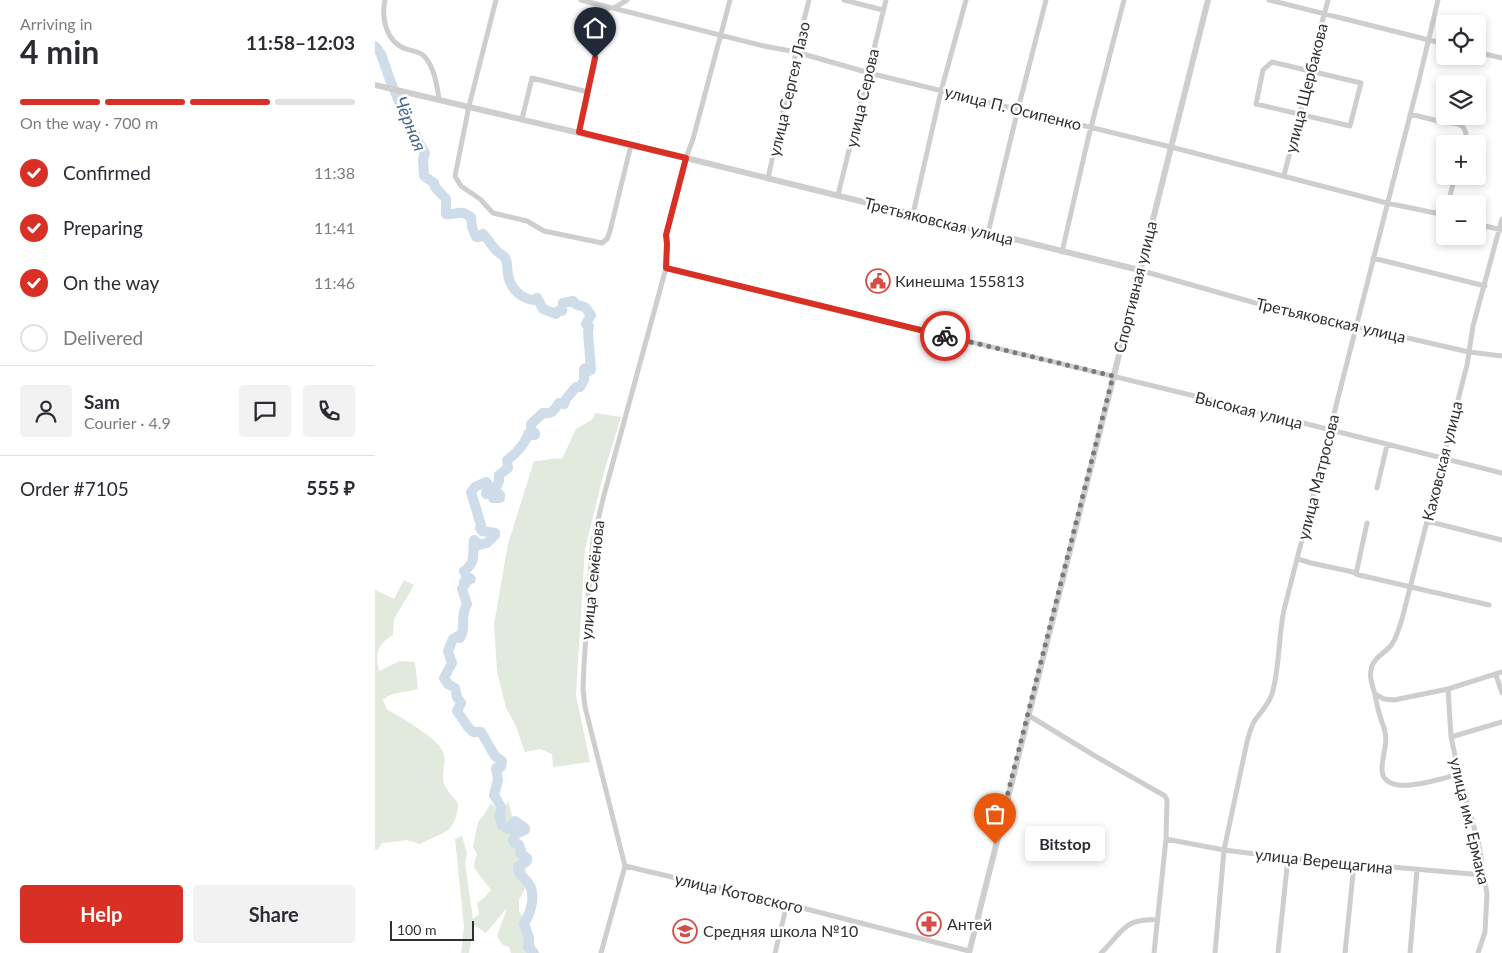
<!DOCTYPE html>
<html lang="en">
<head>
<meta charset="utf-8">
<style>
  body { margin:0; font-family:Lato,sans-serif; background:#f2f2f3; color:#2b2b33; height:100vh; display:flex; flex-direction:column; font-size:19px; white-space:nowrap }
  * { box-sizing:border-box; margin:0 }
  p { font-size:16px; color:#7c7c81 }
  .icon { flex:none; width:28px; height:28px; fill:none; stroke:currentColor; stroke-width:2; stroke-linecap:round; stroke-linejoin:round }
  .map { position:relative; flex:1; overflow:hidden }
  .panel { display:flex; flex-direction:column; background:#fff; width:375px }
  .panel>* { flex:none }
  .buttons { position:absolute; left:1061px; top:15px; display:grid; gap:10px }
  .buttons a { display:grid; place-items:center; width:50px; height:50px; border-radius:5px; background:#fff; box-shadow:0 2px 8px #0003; font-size:25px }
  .scale { position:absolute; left:15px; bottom:12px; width:84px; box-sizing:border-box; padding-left:5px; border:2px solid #313131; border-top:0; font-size:14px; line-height:18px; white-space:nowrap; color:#313131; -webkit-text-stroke:4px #fff; paint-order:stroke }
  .pin { position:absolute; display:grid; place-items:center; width:42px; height:42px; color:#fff; margin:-51px -21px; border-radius:50% 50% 50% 0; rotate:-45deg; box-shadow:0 0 5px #0007 }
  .pin .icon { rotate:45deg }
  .courier { position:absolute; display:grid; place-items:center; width:50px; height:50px; margin:-25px; border:4px solid #d93025; border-radius:50%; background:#fff; color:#222; box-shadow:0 1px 6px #0007 }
  .bubble { position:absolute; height:35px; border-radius:5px; background:#fff; box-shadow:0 2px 8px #0003; font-size:16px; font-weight:700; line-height:35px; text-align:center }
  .summary em { font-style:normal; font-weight:700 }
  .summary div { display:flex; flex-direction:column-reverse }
  .summary { display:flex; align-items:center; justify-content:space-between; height:85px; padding:0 20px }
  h1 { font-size:32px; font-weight:700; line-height:38px }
  .bar { display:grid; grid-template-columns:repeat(4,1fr); gap:8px 5px; align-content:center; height:60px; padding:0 20px }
  .bar i { height:6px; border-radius:4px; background:#e1e1e2 }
  .bar .on { background:#d93025 }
  .bar p { grid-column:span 4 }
  .line { display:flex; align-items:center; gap:12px; padding:0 20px; border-top:1px solid #e1e1e2 }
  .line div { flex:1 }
  .round { display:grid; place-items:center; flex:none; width:52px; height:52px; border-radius:5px; background:#f2f2f3 }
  ol { padding:0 20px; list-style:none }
  li { display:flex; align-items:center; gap:15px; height:55px }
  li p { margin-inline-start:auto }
  li .icon { padding:5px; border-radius:50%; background:#d93025; color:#fff; stroke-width:4 }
  li:last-child { color:#7c7c81 }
  li i { width:28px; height:28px; border:2px solid #e1e1e2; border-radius:50% }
  .cta { display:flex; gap:10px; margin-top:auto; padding:10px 20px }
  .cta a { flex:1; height:58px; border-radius:5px; background:#d93025; color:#fff; font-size:20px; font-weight:700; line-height:58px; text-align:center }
  .cta a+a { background:#f2f2f3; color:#2b2b33 }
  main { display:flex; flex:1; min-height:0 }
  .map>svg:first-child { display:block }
</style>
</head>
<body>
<main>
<section class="panel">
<div class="summary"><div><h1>4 min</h1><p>Arriving in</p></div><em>11:58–12:03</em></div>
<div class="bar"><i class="on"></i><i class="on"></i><i class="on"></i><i></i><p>On the way · 700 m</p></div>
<ol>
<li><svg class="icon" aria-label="check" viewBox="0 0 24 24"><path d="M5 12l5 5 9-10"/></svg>Confirmed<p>11:38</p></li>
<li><svg class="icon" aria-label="check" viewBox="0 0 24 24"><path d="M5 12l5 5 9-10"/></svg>Preparing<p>11:41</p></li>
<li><svg class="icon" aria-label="check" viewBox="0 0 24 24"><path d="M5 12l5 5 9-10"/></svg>On the way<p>11:46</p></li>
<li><i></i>Delivered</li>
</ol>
<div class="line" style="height:90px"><a class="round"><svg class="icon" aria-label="person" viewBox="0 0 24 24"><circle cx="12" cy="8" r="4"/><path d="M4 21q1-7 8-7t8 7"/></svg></a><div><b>Sam</b><p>Courier · 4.9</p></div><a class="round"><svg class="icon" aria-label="chat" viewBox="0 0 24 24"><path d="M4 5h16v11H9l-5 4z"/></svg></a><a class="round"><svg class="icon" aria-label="phone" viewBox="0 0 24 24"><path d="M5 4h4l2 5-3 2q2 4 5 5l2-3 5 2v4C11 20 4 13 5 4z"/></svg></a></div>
<div class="line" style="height:65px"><div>Order #7105</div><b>555 ₽</b></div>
<div class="cta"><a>Help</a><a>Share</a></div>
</section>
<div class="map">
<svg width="1127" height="953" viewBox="0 0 1127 953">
  <rect width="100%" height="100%" fill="#fff"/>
  <path fill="#e2e9dd" d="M220,413L246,417L229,472L210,549L201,695L215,762L178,767L177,754L165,749L150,752L140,724L131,708L122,671L119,624L133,544L159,461C166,461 183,457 187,459L201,429L218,419Z
    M29,580L39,585L19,619L18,635C2,644 0,653 4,671L25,661L40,662L43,689C30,693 17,691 8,700L12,710C24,715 62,739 67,750C72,760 68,768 68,777C67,787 78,796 83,803C82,834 67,832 45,844L32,840L7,843L2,850L0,849V590L19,599Z
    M133,801L146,846L153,883L144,900V911L158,934L161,953H136L134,947L128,945L122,936L132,908L111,933L99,925L94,953H86L89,927L80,839L87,836L92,853L90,863L98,919L104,914L102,903L109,898L116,890C112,884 100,871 99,866C99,863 101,857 102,854L98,847L103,822L109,815L116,803L126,815Z"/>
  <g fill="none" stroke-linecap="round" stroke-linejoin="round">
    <path stroke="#cfdcea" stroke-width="10" d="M0,46L6,54L15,80L29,113L32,114L34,127L40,133L41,138L50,153L48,159L49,176L59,183L60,187L71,199V214C82,216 83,208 96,217L97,227L101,237H104L108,234C114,240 117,247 123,252C126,255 130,255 131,260C133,264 132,271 133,275C135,288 146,299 159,300L162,298L168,309L181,314L183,311H187L188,303L198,301L202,305L210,307L216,315L211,324L214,326L213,332L216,370L214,371L211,368L209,369V380L205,387H201L191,399L189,404L184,403C179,410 178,414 168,413L156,424V431L160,433V435L153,434C152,441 139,456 132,460L133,468L124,475V481L120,490L125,495V498H118L117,492L111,494L114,486L111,482L100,487L96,492L106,525L105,528L107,531L120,533V535L112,543L104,545L99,540C97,554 102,562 89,571L91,576L96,579L89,582L90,585L87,589L92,604C84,619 92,625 85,638L83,636L78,639L73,651L77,663L69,678L73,684L80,688L82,697L86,703L82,711L93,727L98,732H106L120,756L127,761L126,767L121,768L123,780L119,795L126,807L125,818L127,826L134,829L140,821L150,828V830L141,834L138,841L144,845L146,850L145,853L152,858V861L143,867C143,876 150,877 154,884C161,895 156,913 149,923L154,938L153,947L159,953"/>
    <path stroke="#cecece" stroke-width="5" d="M10,0C6,18 11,42 31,49C37,51 44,51 49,56C59,66 62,85 64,99
      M121,0L94,106L80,176L86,186L105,199L118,213L152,221L169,231L227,243L232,239L235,231L256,145
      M206,0L389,46L421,52L498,74L796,147L1012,203L1070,215
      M469,0L508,10
      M894,0L1070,44
      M239,8L252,0
      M1102,52L1127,58
      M897,62L986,83L975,126L881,104L888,70Z
      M1035,114L1063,121L1084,124L1088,127L1091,133L1089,144
      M147,119L157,78L213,92
      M204,132L232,7
      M909,175L935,76L938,69L941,45L953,0
      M393,178L421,52L434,0
      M463,195L511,0
      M1073,204L1080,176
      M538,214L566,91L591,0
      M1102,224L1127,230
      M613,233L643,109L671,0
      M687,252L713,139L749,0
      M998,258L1110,286
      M291,268L857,405L1127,473
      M764,270L884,304L1094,352L1127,356
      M1002,488L1012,445
      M1052,521L1127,540
      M923,559L936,563L978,572L984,575L1114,605
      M981,574L992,523
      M1121,675L1127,693
      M1073,689L1076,737L1084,774L1104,845L1112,894L1110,932L1103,953
      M1000,694L1009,699L1019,700L1073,689L1127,672
      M653,715L720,756L790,796L792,800L791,839L779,953
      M1076,737L1127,722
      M1084,774C1068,778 1007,800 1007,769C1007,755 1014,742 1009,728C1005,717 1002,707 1000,695C998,684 993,679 997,666C1000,656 1011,653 1017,644C1022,637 1024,628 1027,619L1092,365L1098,326L1127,219
      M791,839L849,850L913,858L1108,875
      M250,866L412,904L594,951
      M226,953L250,866L210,707L208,689L209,665L214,587L218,541L229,495L291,268L292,244L291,235L311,158L318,139L355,0
      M400,953L412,904
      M726,953C748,932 748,918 783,920
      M840,953L849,850L872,742C874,734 876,727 880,720C886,712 893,705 897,694C905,667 903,638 909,610L1044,80L1063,0
      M903,953L913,858
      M970,953L979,864
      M1035,953L1042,870"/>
    <path stroke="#cecece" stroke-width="6" d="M0,85L311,158L764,270
      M594,953L833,0"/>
  </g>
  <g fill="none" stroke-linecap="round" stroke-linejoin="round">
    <path stroke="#797979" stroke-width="5" stroke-dasharray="0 9" d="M570,336L738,376L620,844"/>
    <path stroke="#d93025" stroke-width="6" d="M220,58L204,132L311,158L291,235L292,244L291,268L570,336"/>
  </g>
  <defs>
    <g id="civic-ring" transform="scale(1.25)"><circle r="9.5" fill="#fff" stroke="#d44e46" stroke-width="1.5"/><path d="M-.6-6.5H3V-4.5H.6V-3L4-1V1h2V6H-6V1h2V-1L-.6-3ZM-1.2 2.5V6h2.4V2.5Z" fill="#d44e46"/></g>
    <g id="pharmacy-ring" transform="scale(1.25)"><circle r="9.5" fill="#fff" stroke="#d44e46" stroke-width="1.5"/><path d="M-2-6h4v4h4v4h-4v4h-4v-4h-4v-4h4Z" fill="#d44e46"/></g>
    <g id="school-ring" transform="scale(1.25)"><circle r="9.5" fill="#fff" stroke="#d44e46" stroke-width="1.5"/><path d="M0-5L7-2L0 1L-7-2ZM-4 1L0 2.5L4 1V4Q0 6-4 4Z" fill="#d44e46"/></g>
  </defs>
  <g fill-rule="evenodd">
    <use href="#civic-ring" x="503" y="281"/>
    <use href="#pharmacy-ring" x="554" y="924"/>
    <use href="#school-ring" x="310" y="931"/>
  </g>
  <g text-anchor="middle" stroke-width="5" stroke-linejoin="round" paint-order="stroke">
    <g font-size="16" fill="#313131" stroke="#fff">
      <text transform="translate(931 88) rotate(-76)" y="6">улица Щербакова</text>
      <text transform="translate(414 89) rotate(-77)" y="6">улица Сергея Лазо</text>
      <text transform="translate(487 98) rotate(-77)" y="6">улица Серова</text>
      <text transform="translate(638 108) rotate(14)" y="6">улица П. Осипенко</text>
      <text transform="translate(564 221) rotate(14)" y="6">Третьяковская улица</text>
      <text transform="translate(760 287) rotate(-76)" y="6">Спортивная улица</text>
      <text transform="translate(956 320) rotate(13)" y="6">Третьяковская улица</text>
      <text transform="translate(874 410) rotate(14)" y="6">Высокая улица</text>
      <text transform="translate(1067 461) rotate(-76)" y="6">Каховская улица</text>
      <text transform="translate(943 477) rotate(-76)" y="6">улица Матросова</text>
      <text transform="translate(217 580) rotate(-84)" y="6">улица Семёнова</text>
      <text transform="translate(1095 821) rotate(77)" y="6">улица им. Ермака</text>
      <text transform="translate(949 861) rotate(6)" y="6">улица Верещагина</text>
      <text transform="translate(364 893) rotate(13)" y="6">улица Котовского</text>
    </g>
    <g font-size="16" fill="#313131" stroke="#fff" text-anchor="start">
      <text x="520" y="287">Кинешма 155813</text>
      <text x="572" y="930">Антей</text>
      <text x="328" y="937">Средняя школа №10</text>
    </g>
    <g font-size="18" font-style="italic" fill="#46688b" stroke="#fff">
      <text transform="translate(35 124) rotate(68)" y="6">Чёрная</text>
    </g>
  </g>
</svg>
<div class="buttons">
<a><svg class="icon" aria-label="locate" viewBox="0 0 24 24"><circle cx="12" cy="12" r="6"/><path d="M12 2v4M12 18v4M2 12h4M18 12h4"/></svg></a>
<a><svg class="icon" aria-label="layers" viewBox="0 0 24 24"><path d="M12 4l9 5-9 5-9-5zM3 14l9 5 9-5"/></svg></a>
<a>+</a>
<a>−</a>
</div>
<div class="scale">100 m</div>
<div class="pin" style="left:620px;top:844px;background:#ea580c"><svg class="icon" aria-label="bag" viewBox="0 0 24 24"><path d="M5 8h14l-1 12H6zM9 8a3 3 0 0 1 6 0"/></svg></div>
<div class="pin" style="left:220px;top:58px;background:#1f2937"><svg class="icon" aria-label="home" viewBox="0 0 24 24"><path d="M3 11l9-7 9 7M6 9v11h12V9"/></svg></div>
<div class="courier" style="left:570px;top:336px"><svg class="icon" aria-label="bike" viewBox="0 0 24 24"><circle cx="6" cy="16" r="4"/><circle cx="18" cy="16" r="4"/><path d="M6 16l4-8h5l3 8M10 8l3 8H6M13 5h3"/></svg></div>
<div class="bubble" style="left:650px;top:826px;width:80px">Bitstop</div>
</div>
</main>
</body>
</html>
